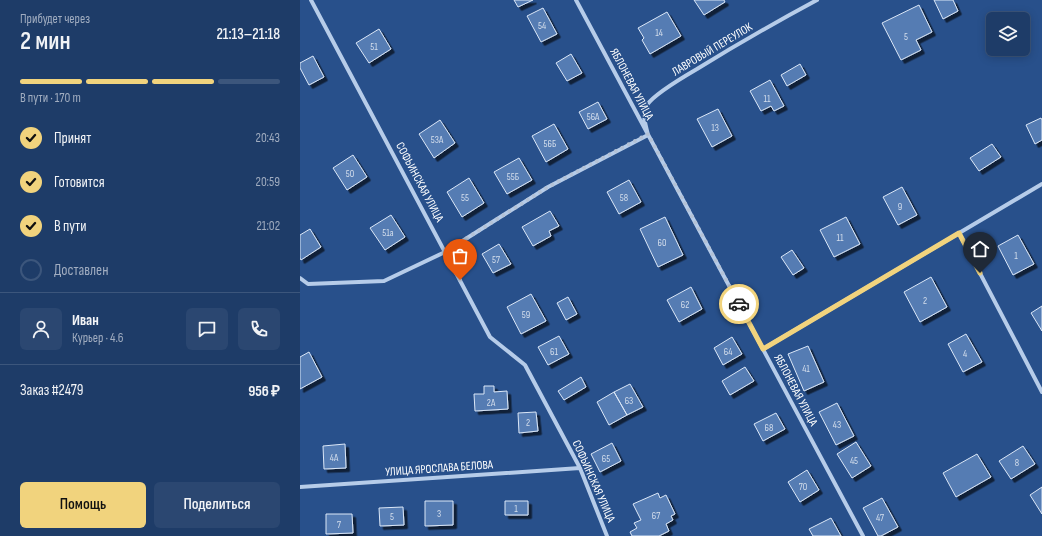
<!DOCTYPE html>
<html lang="ru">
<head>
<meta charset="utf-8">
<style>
  body { margin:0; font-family:"Sofia Sans Condensed",sans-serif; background:#2b4771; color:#f1f3f6; height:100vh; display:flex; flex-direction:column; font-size:15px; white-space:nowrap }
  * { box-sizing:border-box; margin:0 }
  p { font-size:13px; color:#a1adc0 }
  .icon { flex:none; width:22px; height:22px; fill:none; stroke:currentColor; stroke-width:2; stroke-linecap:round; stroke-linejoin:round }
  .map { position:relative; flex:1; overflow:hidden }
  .drawer { display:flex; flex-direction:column; background:#1e3c68; width:300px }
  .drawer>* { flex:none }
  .controls { position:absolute; left:686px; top:12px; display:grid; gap:8px }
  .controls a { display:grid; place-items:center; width:44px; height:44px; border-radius:6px; background:#1e3c68; box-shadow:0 2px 10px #0003,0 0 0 1px #3c567c; font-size:20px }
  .pin { position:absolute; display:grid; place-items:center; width:34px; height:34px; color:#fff; margin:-41px -17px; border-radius:50% 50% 50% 0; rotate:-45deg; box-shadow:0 0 4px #0007 }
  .pin .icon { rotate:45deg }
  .courier { position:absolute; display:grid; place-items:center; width:40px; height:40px; margin:-20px; border:3px solid #f1d37d; border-radius:50%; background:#fff; color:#222; box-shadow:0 1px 5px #0007 }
  .headline em { font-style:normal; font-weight:600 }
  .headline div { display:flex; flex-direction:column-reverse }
  .headline { display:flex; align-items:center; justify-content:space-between; height:68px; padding:0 20px }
  h1 { font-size:26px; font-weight:600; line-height:30px }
  .bar { display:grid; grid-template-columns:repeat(4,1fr); gap:6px 4px; align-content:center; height:48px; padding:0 20px }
  .bar i { height:5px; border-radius:3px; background:#3c567c }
  .bar .selected { background:#f1d37d }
  .bar p { grid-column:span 4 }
  .line { display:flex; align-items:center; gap:10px; padding:0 20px; border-top:1px solid #3c567c }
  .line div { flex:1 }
  .round { display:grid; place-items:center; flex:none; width:42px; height:42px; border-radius:6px; background:#2b4771 }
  ol { padding:0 20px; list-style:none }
  li { display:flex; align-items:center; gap:12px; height:44px }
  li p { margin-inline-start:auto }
  li .icon { padding:4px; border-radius:50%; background:#f1d37d; color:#111; stroke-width:4 }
  li:last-child { color:#a1adc0 }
  li i { width:22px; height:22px; border:2px solid #3c567c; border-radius:50% }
  .primary-button { display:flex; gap:8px; margin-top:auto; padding:8px 20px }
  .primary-button a { flex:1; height:46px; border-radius:6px; background:#f1d37d; color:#111; font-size:16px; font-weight:600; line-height:46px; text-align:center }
  .primary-button a+a { background:#2b4771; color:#f1f3f6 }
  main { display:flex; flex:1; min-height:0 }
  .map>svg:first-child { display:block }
</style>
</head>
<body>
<main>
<section class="drawer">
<div class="headline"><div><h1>2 мин</h1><p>Прибудет через</p></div><em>21:13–21:18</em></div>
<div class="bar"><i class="selected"></i><i class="selected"></i><i class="selected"></i><i></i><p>В пути · 170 m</p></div>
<ol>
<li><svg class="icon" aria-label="check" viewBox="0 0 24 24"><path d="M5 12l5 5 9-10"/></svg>Принят<p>20:43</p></li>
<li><svg class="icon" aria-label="check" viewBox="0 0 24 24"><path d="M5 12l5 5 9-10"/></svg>Готовится<p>20:59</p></li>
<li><svg class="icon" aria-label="check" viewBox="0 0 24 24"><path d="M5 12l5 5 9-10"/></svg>В пути<p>21:02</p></li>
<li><i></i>Доставлен</li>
</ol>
<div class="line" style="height:72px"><a class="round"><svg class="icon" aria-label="person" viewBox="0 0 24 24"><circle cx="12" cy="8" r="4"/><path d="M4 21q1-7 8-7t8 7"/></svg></a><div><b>Иван</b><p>Курьер · 4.6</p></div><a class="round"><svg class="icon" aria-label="chat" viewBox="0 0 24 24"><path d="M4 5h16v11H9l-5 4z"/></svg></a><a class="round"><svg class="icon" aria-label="phone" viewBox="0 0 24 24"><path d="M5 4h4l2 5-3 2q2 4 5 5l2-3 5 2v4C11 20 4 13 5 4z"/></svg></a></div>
<div class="line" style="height:52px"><div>Заказ #2479</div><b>956 ₽</b></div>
<div class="primary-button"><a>Помощь</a><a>Поделиться</a></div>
</section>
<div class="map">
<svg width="742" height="536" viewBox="0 0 742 536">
  <defs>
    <filter id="shadow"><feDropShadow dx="3.5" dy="3.5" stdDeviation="0" flood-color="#0009"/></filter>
  </defs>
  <rect width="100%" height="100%" fill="#28508b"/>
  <path fill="#557cb3" stroke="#dbe7f7" filter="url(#shadow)" d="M214,0H233L218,7Z
    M394,0H424L425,2L404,15Z
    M634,0H653L658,11L643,19Z
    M619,5L632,32L616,40L621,50L601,60L582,23Z
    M243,8L257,34L241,42L227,16Z
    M367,12L381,36L350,54L342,40L344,38L338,28Z
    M79,29L91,49L69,63L56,43Z
    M271,54L282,73L267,81L256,63Z
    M13,56L24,77L9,85L0,68V63Z
    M500,64L506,75L487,86L481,75Z
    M470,80L484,106L474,111L471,106L461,111L450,91Z
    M298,102L307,119L288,129L279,112Z
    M418,109L432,136L412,147L397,119Z
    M741,118L742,120V140L735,144L726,125Z
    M140,120L155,143L134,158L119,134Z
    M254,124L268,149L246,162L232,136Z
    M692,144L701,157L679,171L670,158Z
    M53,155L67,177L47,190L33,168Z
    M219,158L232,180L207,194L194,172Z
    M169,178L184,203L162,217L147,192Z
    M329,180L341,202L319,214L307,192Z
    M602,187L617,215L598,225L583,197Z
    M250,211L259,226L249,231L251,236L233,246L222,227Z
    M91,215L105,237L85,250L70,228Z
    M365,217L383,255L358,267L340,229Z
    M546,217L560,244L534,257L520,230Z
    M10,229L21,247L1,260L0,258V235Z
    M718,235L734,264L713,275L698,246Z
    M199,244L211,264L193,273L182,254Z
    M492,250L504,268L493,275L481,257Z
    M631,277L647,307L620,322L604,292Z
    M391,287L402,309L379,322L367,300Z
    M231,294L246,321L221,334L207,307Z
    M268,297L277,314L266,320L257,303Z
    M742,306V331L731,313Z
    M666,334L682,362L663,372L648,344Z
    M259,336L269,354L248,365L238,347Z
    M432,337L442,354L423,365L414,348Z
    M508,346L524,382L504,391L488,354Z
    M9,352L22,377L0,389V357Z
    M445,367L454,381L430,395L422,381Z
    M281,377L286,387L264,400L258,391Z
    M330,384L343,407L327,415L314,392Z
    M184,386H194V392L207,391L208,409L175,411L174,394H184Z
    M314,392L327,415L309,425L297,402Z
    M537,403L554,436L536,445L519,412Z
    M236,412L238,431L219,433L218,413Z
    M476,413L485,429L463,441L454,424Z
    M556,442L571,466L552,478L537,454Z
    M312,443L321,461L300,472L291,454Z
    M45,444L46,468L24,469L23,446Z
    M723,446L735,464L711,479L699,461Z
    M677,454L691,477L656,497L643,473Z
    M507,470L519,490L500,502L488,482Z
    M742,487V514L730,495Z
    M358,493L360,498L366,495L375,514L371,516L373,520L366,524L369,531L359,536H332L330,532L337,528L334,523L341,520L333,504Z
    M582,498L598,527L581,536H578L563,508Z
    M125,501H153V525L125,526Z
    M205,501H228V515H205Z
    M103,507L104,525L80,526L79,508Z
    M26,514H52L53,533L26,534Z
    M531,518L541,536H513L509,529Z"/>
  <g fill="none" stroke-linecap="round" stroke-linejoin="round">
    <path stroke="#b6cce9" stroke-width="4" d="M11,0L190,337L225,365L280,468L307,536
      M276,0L563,536
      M659,233L742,392
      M0,278L8,284L84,281L145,252L248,187L348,135C346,125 341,114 347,105C354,94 385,76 397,69C436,45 476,22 517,0
      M463,349L742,184
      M0,487L280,468"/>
  </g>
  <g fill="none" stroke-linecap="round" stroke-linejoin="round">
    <path stroke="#b4c2d6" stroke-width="4" stroke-dasharray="0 7.2" d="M160,280L145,252L248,187L348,134L439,304"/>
    <path stroke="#f1d37d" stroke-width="5" d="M439,304L463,349L659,233L680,273"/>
  </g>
  <g text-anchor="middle" stroke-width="3" stroke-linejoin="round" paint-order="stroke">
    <g font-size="10" fill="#d4deec">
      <text x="242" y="29">54</text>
      <text x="359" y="36">14</text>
      <text x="606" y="40">5</text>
      <text x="74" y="50">51</text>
      <text x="467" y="102">11</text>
      <text x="293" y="120">56А</text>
      <text x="415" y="131">13</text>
      <text x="137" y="143">53А</text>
      <text x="250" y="147">56Б</text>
      <text x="50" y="177">50</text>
      <text x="213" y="180">55Б</text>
      <text x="165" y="201">55</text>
      <text x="324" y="201">58</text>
      <text x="600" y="210">9</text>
      <text x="88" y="236">51а</text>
      <text x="540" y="241">11</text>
      <text x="362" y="246">60</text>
      <text x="716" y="259">1</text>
      <text x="196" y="263">57</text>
      <text x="625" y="304">2</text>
      <text x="385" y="308">62</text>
      <text x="226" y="318">59</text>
      <text x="254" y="355">61</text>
      <text x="428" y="355">64</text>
      <text x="665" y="357">4</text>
      <text x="506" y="372">41</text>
      <text x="329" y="404">63</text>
      <text x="191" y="406">2А</text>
      <text x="228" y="426">2</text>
      <text x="537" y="428">43</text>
      <text x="469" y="431">68</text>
      <text x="34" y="461">4А</text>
      <text x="306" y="462">65</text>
      <text x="554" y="464">45</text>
      <text x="717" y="466">8</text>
      <text x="503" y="490">70</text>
      <text x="216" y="512">1</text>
      <text x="139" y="517">3</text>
      <text x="356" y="519">67</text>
      <text x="92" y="520">5</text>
      <text x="580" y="521">47</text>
      <text x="39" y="528">7</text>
    </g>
    <g font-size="12" fill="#fff" stroke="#28508b">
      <text transform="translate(412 49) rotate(-31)" y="4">ЛАВРОВЫЙ ПЕРЕУЛОК</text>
      <text transform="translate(332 84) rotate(62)" y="4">ЯБЛОНЕВАЯ УЛИЦА</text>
      <text transform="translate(120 182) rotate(62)" y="4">СОФЬИНСКАЯ УЛИЦА</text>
      <text transform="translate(496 390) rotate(62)" y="4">ЯБЛОНЕВАЯ УЛИЦА</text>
      <text transform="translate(139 468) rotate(-4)" y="4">УЛИЦА ЯРОСЛАВА БЕЛОВА</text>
      <text transform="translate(294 481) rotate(66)" y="4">СОФЬИНСКАЯ УЛИЦА</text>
    </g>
  </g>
</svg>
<div class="controls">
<a><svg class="icon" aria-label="layers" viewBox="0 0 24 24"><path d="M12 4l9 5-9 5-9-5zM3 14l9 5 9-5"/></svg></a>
</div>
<div class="pin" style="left:160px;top:280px;background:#ea580c"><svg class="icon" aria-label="bag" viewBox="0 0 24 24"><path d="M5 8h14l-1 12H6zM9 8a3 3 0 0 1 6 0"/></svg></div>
<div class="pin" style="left:680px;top:273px;background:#1f2937"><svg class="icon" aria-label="home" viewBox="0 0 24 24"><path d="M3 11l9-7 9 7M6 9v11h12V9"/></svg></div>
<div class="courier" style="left:439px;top:304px"><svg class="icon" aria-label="car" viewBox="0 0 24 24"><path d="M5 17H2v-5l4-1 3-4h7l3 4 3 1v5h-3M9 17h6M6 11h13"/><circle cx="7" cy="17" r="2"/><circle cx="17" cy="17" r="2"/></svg></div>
</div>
</main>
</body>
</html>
